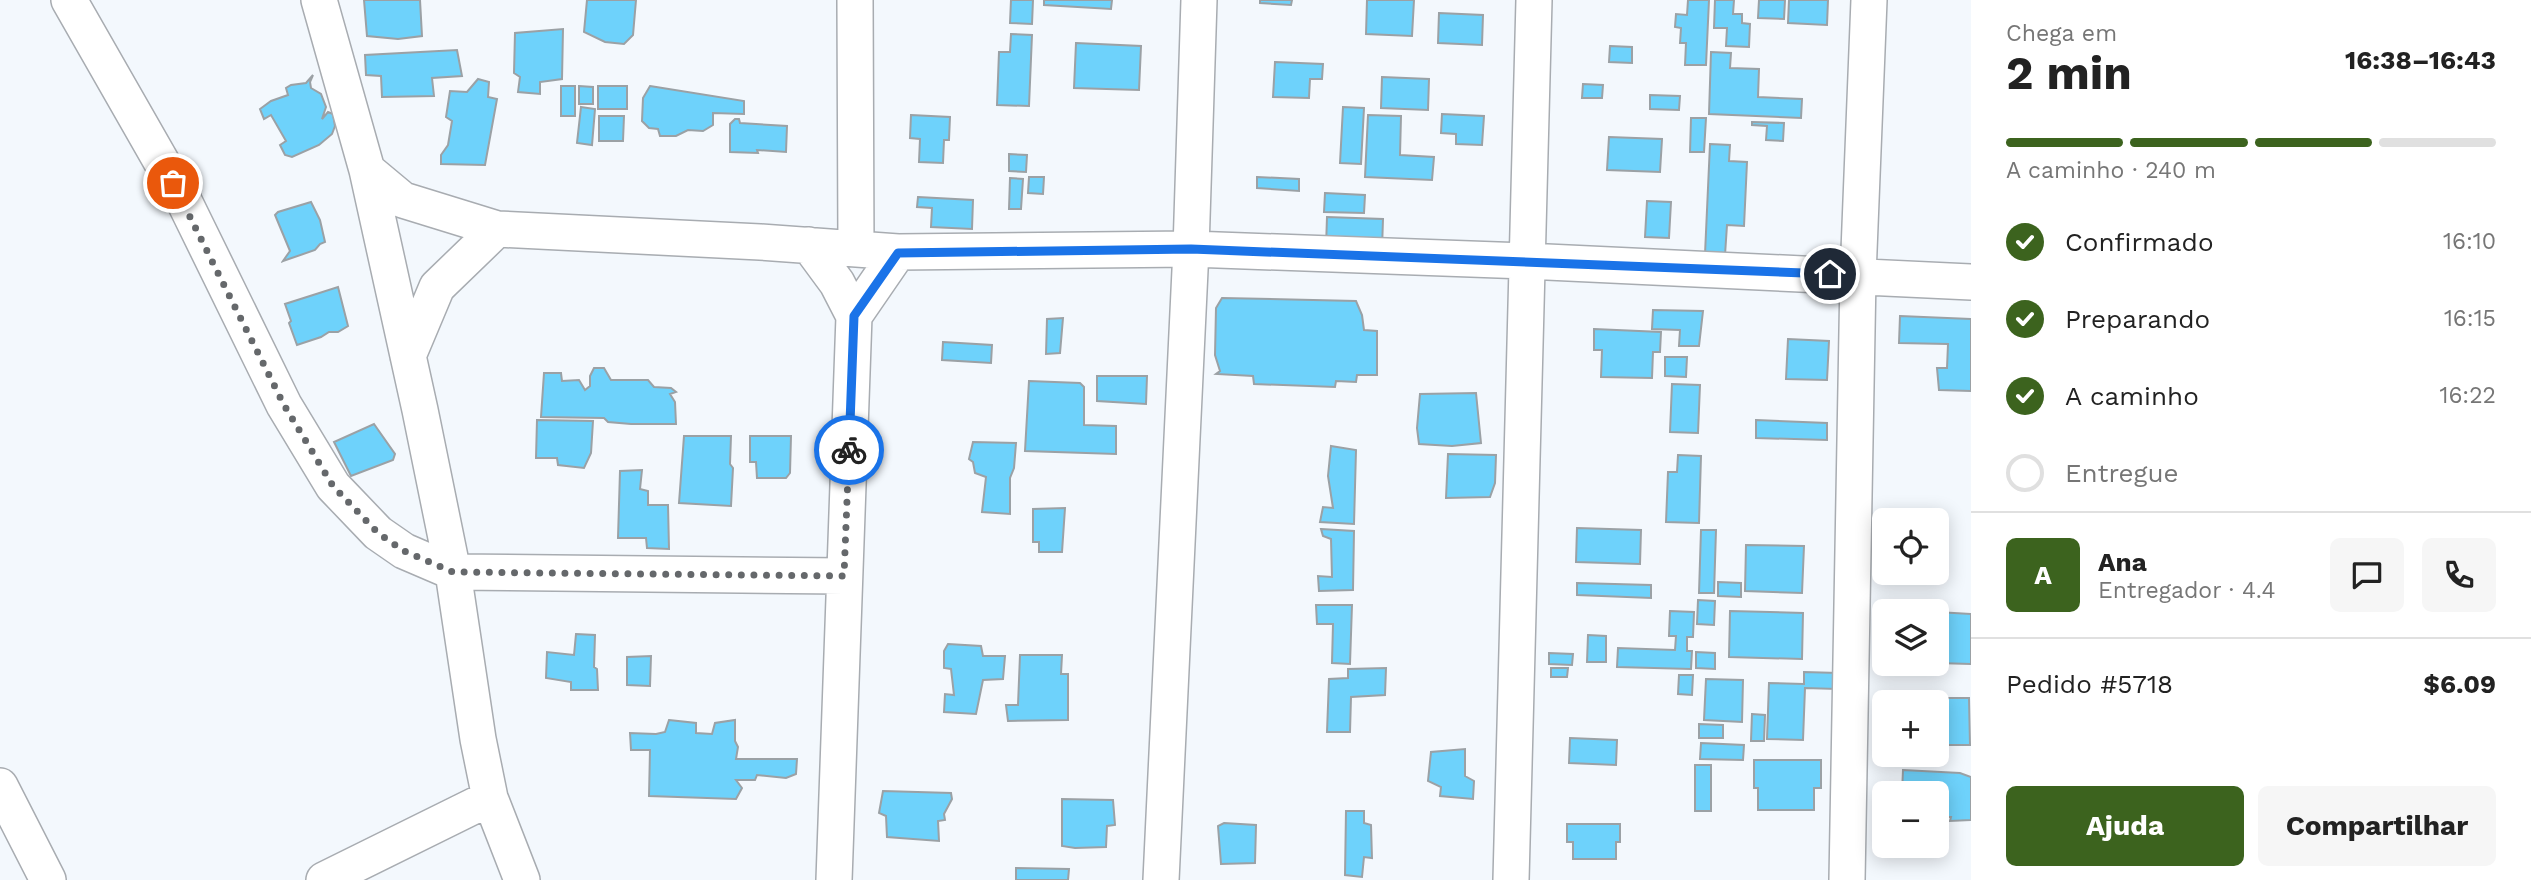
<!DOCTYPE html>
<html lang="pt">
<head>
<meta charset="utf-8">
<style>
  body { margin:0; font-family:"Work Sans",sans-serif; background:#f6f6f6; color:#222; height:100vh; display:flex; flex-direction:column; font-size:26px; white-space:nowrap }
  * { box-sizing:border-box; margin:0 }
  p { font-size:23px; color:#767676 }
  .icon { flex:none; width:38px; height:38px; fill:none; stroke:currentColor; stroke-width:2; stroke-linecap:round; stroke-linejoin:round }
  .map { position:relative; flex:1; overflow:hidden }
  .drawer { display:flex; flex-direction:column; background:#fff; width:560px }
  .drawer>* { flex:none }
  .fabs { position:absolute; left:1872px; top:508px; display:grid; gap:14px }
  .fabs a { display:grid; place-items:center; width:77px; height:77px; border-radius:10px; background:#fff; box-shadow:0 4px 18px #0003; font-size:35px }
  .pin { position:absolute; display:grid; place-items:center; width:60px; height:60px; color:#fff; margin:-30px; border:4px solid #fff; border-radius:50%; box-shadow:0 2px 7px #0007 }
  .courier { position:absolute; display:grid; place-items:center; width:70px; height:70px; margin:-35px; border:5px solid #1a73e8; border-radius:50%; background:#fff; color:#222; box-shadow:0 2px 9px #0007 }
  .head em { font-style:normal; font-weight:700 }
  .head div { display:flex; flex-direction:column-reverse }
  .head { display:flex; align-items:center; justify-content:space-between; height:119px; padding:0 35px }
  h1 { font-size:46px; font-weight:700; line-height:52px }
  .bar { display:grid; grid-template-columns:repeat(4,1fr); gap:10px 7px; align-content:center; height:84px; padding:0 35px }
  .bar i { height:9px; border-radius:5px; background:#e0e0e0 }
  .bar .current { background:#3c631e }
  .bar p { grid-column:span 4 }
  .line { display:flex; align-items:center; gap:18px; padding:0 35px; border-top:2px solid #e0e0e0 }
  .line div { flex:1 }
  .round { display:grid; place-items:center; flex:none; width:74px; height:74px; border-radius:10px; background:#f6f6f6 }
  ol { padding:0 35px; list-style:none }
  li { display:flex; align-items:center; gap:21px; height:77px }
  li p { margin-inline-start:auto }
  li .icon { padding:7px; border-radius:50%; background:#3c631e; color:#fff; stroke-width:4 }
  li:last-child { color:#767676 }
  li i { width:38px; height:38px; border:4px solid #e0e0e0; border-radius:50% }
  .button { display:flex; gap:14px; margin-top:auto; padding:14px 35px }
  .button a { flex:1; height:80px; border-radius:10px; background:#3c631e; color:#fff; font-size:28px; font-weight:700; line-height:80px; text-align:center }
  .button a+a { background:#f6f6f6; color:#222 }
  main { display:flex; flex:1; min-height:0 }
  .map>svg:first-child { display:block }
</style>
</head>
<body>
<main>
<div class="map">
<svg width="1971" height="880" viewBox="0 0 1971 880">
  <rect width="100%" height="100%" fill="#f3f8fd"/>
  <path fill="#6ed2fb" stroke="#9ba1a5" stroke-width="2" d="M364,0H420L422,36L398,39L367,36Z
    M587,0H636L633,35L624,44L605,42L584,32Z
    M1011,0H1033L1032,24L1010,23Z
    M1044,0H1112L1111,9L1044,5Z
    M1260,0H1292L1291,5L1260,3Z
    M1367,0H1414L1412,36L1366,34Z
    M1688,0H1709L1706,65H1685L1686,43H1680L1681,28L1675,27L1676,14L1687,15Z
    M1715,0H1734L1733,14H1742V23L1750,24L1749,47L1726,46L1727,28H1714Z
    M1759,0H1785L1784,19L1758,18Z
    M1789,0H1828L1827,25L1788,23Z
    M1439,13L1483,15L1482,45L1438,43Z
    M563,29L562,79L540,82V94L518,92L520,77L514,73L515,33Z
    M1011,34L1032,35L1029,106L997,105L999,52H1010Z
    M1076,43L1141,46L1139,90L1074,88Z
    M1610,46L1632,47V63L1609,62Z
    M457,50L462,76L432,78L434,96L382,97L381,76L366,75L365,55Z
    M1711,52L1731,53L1730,68L1759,69L1758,97L1802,99L1801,118L1709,114Z
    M1275,62L1323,64L1322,79H1310L1309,98L1273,97Z
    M313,75L310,82L311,88L321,94L326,107L322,119L328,112L333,114L335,126L332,134L319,145L292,157L285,155L280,145L286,141L271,115L264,119L260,109L271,101L288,95L286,88L291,85L306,83Z
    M1382,77L1429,79L1428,110L1381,108Z
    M478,79L489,82L488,97L497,99L485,165L441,164V155L448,145L452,121L446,117L450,91L467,92Z
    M1583,84L1603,85L1602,98H1582Z
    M561,86H575V116H561Z
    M579,86L593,87V104H579Z
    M598,86H627V109H598Z
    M650,86L744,101V114L713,113V125L703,131L688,130L676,136H660L658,129L649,128L642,121L643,98Z
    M1650,95L1680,96L1679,110L1650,109Z
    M581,107L595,109L592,145L577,143Z
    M1343,107L1364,108L1361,164L1340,163Z
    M1442,114L1484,116L1482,145L1456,144V134L1441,133Z
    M911,115L950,117L949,140H944L943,163L919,162L920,139L910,138Z
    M1368,115L1401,116L1400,155L1434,157L1432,180L1365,177Z
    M599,116H624L623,141H599Z
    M1691,118H1706L1704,152H1690Z
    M735,119H739L740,123L787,126L786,152L757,150L758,153L730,152V124Z
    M1752,122L1784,123L1783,141L1766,140L1767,126L1752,125Z
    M1609,137L1662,139L1660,172L1607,170Z
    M1710,144L1730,145L1729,161L1747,162L1744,226L1727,225L1725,255L1705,254Z
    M1009,154L1027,155L1026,172L1009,171Z
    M1029,177H1044L1043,194L1028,193Z
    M1257,177L1299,179V191L1257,188Z
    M1010,178L1023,179L1021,209H1009Z
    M1325,193L1365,195L1364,213L1324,212Z
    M918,197L973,200L972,229L931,227L932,208L917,207Z
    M1647,201L1671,202L1669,238L1645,237Z
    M311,202L320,220L325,242L320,244L315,250L283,261L290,251L275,215L278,212Z
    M1327,217L1383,219L1382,249L1326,247Z
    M338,287L348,326L338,332H329L321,337L297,345L289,323L291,321L285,304Z
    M1222,298L1356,301L1362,315L1364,330L1377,331V375H1357L1356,382L1336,381L1335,387L1254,384L1253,376L1216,374L1220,371L1215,355L1216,308Z
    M1653,310L1703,311L1699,346H1679L1680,330L1652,329Z
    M1900,316L1971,319V391L1939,390L1937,368H1947L1948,344L1899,343Z
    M1063,318L1060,353L1046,354L1047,319Z
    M1594,329L1661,332L1660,352H1653L1652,378L1601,377L1602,350H1594Z
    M1788,339L1829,341L1827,380L1786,379Z
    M943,342L992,345L991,363L942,360Z
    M1665,357H1687L1686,377L1665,376Z
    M594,368H604L611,380H648L654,387L671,388L676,392L670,394L675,402L676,424H631L608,422L604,418L541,417L544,373H561L562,381L579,380L585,390L590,386V376Z
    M1097,376H1147L1146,404L1097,401Z
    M1029,381L1080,383L1084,387V425L1116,426V454L1025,451Z
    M1672,384L1700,385L1698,433L1670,432Z
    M1476,393L1481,443L1452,446L1419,444L1417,428L1420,394Z
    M537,420L593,421L591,453L584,468L558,465L557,458H536Z
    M1756,420L1827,423V440L1756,438Z
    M374,424L395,454L393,460L351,476L334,442Z
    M684,436H731L730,464L733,468L731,506L679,503Z
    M750,436H791L790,473L786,478H757L756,462H750Z
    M973,442L1016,443L1014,468L1010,478V514L982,512L986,477L975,473L973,462L969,459Z
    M1331,446L1356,450L1354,524L1320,522L1323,507L1333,508L1328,476Z
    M1448,454L1496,455L1495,483L1490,497L1446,498Z
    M1678,455L1701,456L1699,523L1666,522L1668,472H1677Z
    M642,470L640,489L648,491V505H668L669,549L647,548L646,538H618L620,471Z
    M1065,508L1062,552H1039V542H1033V509Z
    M1577,528L1641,530L1640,564L1576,562Z
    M1321,529L1354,531L1353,590L1319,591L1318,576L1332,577L1331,539L1323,536Z
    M1701,530H1716L1714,593H1699Z
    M1746,545L1804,546L1802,593L1745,591Z
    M1718,582L1741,583V597L1718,596Z
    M1577,583L1651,585V598L1577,595Z
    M1698,600L1715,601L1714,625L1697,624Z
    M1316,605H1352L1350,664L1332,663L1333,624H1317Z
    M1670,611L1694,612L1693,637H1687V651H1692L1691,669L1617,667L1618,648L1675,650L1676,636H1669Z
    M1730,611L1803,613L1802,659L1729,657Z
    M1937,612L1971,614V664L1937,663Z
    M576,634L595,635L594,667L597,669L598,690H571V682L546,678L547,652L574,655Z
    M1588,635L1606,636V662H1587Z
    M948,644L981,646L983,656H1005L1003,679L983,680L976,714L944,712L945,694L954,695L951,669L944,668V651Z
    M1696,652L1715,653V669L1696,668Z
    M1549,653L1573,654L1572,665L1549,664Z
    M1020,655H1062L1061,674H1068V720L1008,721L1006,705H1018Z
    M651,656L650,686L627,685V657Z
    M1386,668L1385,695L1351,697L1350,732H1327L1329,679L1348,678V669Z
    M1551,668H1568L1567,677H1551Z
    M1804,672L1838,673L1837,689L1805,688L1803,740L1767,739L1769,683L1804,684Z
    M1679,675H1693L1692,695L1678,694Z
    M1706,679L1743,680L1742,722L1704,720Z
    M1914,698H1969L1970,745H1937V702H1914Z
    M1752,714L1765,715L1764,741H1751Z
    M669,720L696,723V733L712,734L715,723L735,720V741L738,747L736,759H797L796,774L786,778L757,775L755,780H736L742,788L736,799L649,796L650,750H631L630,733L656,734L665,732Z
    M1699,724L1723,725V738H1699Z
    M1570,738L1617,740L1616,765L1569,763Z
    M1701,743L1744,745L1743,760L1700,759Z
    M1465,749V776L1474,781L1473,799L1440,796L1441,787L1428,781L1431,752Z
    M1754,760H1821V788H1814V810H1758V788H1754Z
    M1695,765H1711V811H1695Z
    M1903,770L1960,773L1971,777V820L1950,821L1951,817H1937V793H1902Z
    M883,791L951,793L952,799L944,814L945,820L938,821L939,841L887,837L886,816L879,813Z
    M1062,799L1113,800L1115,825L1107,826L1106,847L1075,848L1062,846Z
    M1346,811H1364V823L1371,825L1372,858L1364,857L1362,877L1345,875Z
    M1224,823L1256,825L1255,863L1221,864L1218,826Z
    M1567,824H1620V842H1616V859H1573V842H1567Z
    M1016,868L1069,869L1068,880H1016Z"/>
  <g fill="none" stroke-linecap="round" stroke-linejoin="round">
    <g stroke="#a8acb1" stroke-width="38">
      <path id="minor" d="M69,0L185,203L284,405L333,486L378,533L404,551L453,572L844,576
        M319,0L367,170L420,410L453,572L478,739L490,798L522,880
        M855,0L856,248
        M367,170L403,200L497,229L760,242L898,252L1191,249L1526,261L1971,282
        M809,245L837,283L854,316L834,880
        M854,316L898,252
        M408,356L437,287L497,229
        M0,786L48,880
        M324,880L490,798
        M1161,880L1191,249L1199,0
        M1511,880L1534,0
        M1847,880L1858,276L1869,0"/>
    </g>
    <use href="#minor" stroke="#fff" stroke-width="35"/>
  </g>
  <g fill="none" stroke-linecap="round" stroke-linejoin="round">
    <path stroke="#65686b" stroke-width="7" stroke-dasharray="0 12.6" d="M173,183L284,405L333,486L378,533L404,551L453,572L844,576L849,450"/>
    <path stroke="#1a73e8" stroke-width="9" d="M849,450L854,316L898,253L1191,249L1830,274"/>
  </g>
</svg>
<div class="fabs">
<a><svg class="icon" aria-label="locate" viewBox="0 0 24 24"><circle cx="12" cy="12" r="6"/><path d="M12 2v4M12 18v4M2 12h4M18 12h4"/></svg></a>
<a><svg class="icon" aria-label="layers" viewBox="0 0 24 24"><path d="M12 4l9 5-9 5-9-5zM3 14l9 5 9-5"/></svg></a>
<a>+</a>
<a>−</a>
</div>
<div class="pin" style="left:173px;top:183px;background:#ea580c"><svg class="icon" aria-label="bag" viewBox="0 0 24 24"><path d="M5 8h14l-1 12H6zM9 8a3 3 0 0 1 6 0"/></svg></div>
<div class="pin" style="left:1830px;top:274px;background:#1f2937"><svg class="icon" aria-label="home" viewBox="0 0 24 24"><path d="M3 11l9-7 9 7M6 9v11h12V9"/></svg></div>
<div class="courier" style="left:849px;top:450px"><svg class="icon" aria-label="bike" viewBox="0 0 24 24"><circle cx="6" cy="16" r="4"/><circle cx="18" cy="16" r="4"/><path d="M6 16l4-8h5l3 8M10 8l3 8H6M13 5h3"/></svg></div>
</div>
<section class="drawer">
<div class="head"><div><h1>2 min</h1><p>Chega em</p></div><em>16:38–16:43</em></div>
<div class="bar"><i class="current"></i><i class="current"></i><i class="current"></i><i></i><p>A caminho · 240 m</p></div>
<ol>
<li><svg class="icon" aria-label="check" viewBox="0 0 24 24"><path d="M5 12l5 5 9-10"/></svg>Confirmado<p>16:10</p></li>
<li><svg class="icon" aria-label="check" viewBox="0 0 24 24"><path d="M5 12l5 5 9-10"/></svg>Preparando<p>16:15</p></li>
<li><svg class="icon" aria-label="check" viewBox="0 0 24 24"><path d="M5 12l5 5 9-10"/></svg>A caminho<p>16:22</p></li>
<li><i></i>Entregue</li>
</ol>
<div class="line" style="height:126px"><b class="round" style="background:#3c631e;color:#fff">A</b><div><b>Ana</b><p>Entregador · 4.4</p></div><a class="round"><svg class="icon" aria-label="chat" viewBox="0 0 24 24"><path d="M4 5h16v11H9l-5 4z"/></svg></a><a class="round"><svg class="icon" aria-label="phone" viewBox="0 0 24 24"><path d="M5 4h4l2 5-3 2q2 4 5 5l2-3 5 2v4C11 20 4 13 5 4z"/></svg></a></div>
<div class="line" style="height:91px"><div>Pedido #5718</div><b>$6.09</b></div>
<div class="button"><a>Ajuda</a><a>Compartilhar</a></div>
</section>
</main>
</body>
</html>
